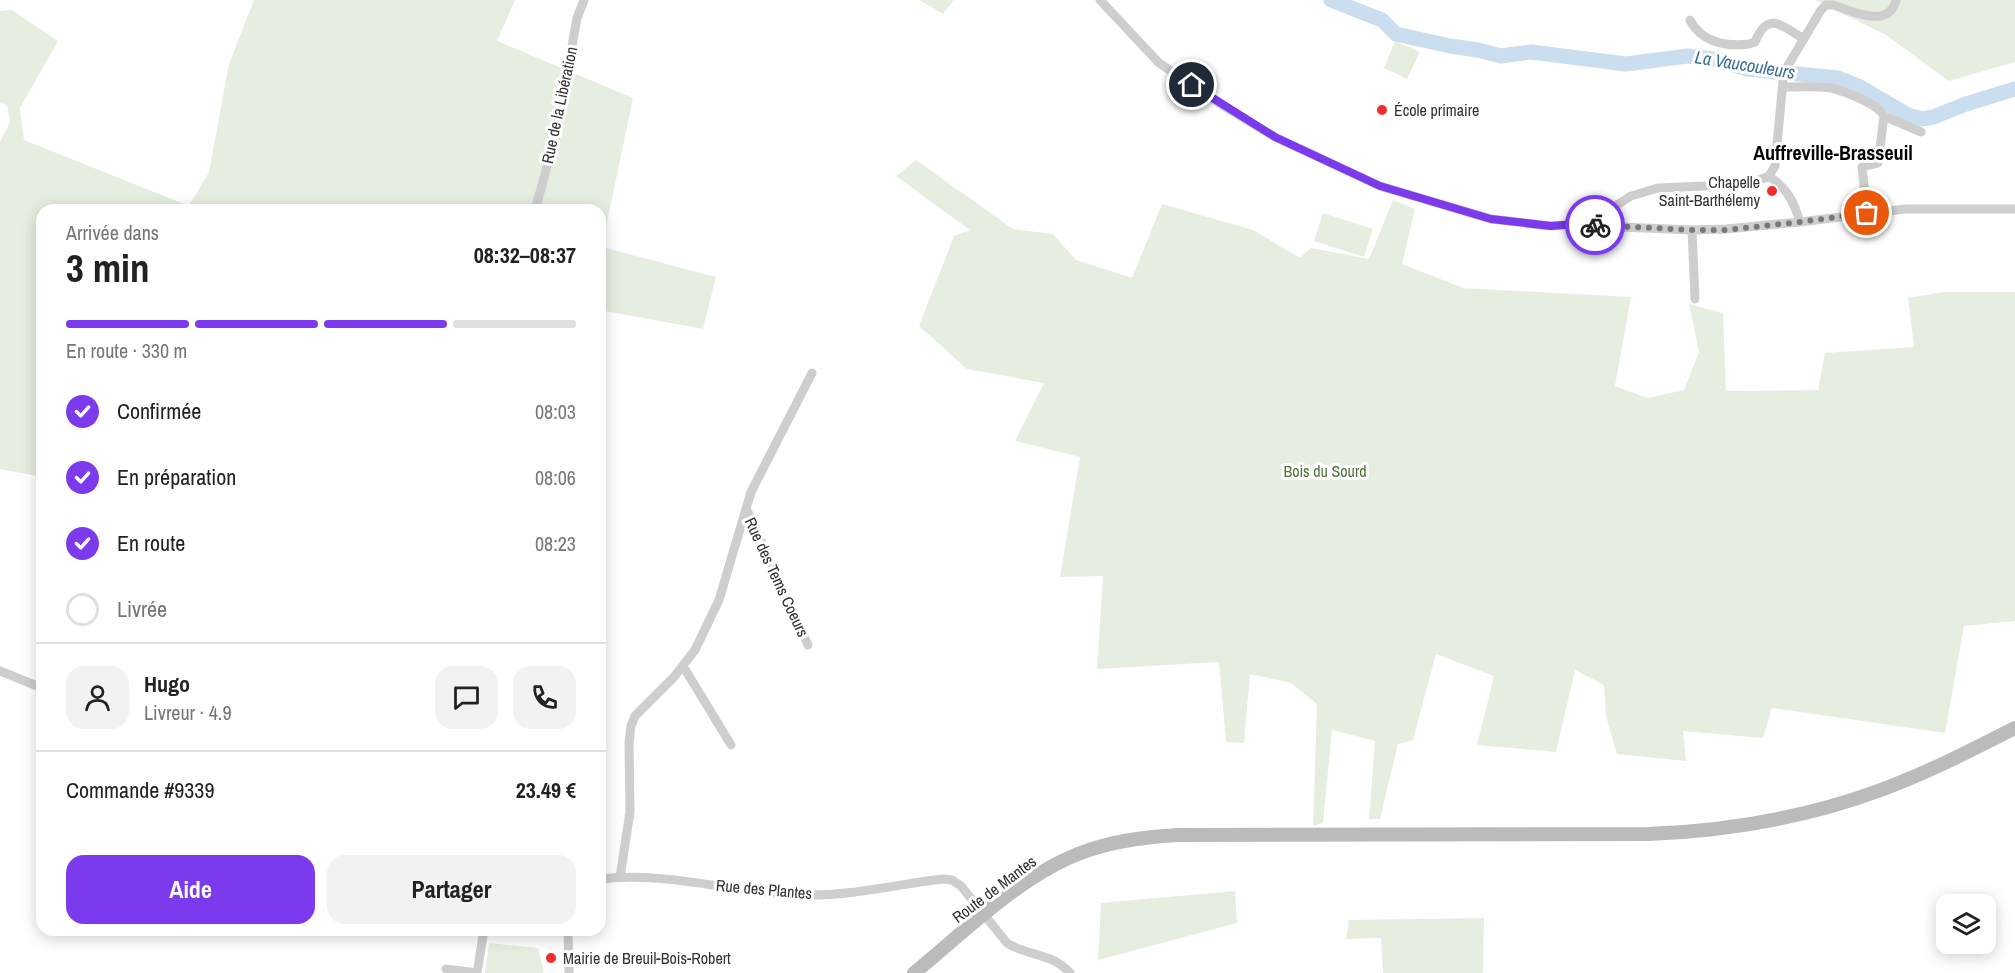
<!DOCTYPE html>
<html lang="fr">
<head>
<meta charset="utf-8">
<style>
  body { margin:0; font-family:"Archivo Narrow",sans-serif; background:#f2f2f2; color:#222; height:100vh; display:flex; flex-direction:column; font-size:22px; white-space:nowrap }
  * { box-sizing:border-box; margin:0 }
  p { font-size:20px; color:#767676 }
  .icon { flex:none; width:33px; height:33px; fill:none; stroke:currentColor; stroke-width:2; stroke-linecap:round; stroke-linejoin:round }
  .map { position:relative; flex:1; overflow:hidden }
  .details { position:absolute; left:36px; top:204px; width:570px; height:732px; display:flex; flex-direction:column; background:#fff; border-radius:18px; box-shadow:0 3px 15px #0003 }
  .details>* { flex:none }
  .fabs { position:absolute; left:1936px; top:894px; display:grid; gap:12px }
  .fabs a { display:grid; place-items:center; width:60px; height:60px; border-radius:12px; background:#fff; box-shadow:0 3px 15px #0003; font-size:30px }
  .pin { position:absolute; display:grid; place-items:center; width:51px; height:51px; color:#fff; margin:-26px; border:3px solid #fff; border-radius:50%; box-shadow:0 2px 6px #0007 }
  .courier { position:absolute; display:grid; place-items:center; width:60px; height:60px; margin:-30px; border:4px solid #7c3aed; border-radius:50%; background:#fff; color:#222; box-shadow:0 2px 8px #0007 }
  .overview em { font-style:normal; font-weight:700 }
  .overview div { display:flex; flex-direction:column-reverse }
  .overview { display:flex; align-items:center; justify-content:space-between; height:102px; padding:0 30px }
  h1 { font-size:39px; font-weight:700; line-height:45px }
  .bar { display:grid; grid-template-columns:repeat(4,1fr); gap:9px 6px; align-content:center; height:72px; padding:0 30px }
  .bar i { height:8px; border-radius:4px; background:#e0e0e0 }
  .bar .current { background:#7c3aed }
  .bar p { grid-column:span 4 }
  .line { display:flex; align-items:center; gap:15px; padding:0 30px; border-top:2px solid #e0e0e0 }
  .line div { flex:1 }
  .round { display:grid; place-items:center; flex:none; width:63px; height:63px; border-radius:18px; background:#f2f2f2 }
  ol { padding:0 30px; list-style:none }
  li { display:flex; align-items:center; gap:18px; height:66px }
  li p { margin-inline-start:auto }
  li .icon { padding:6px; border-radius:50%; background:#7c3aed; color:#fff; stroke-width:4 }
  li:last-child { color:#767676 }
  li i { width:33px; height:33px; border:3px solid #e0e0e0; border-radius:50% }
  .button { display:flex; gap:12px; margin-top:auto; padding:12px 30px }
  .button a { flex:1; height:69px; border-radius:18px; background:#7c3aed; color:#fff; font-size:24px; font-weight:700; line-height:69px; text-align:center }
  .button a+a { background:#f2f2f2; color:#222 }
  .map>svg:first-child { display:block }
</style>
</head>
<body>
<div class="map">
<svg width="2015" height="973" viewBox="0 0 2015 973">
  <rect width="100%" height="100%" fill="#fff"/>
  <path fill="#e6efdf" d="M254,0H515L497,41L633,98L602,247L716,277L703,329L600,310V210H42V477L0,469V142L10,122L7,105L0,103V11L12,10L58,41L20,108L24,140L189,206L209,172L229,64Z
    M919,0H954L943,14Z
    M1815,0H2015V62L1949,81L1886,35Z
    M1395,41L1420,52L1407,79L1384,68Z
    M916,160L1013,229L1053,234L1076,260L1132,278L1162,204L1253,230L1300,258L1311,248L1369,259L1393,200L1415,209L1402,264L1463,288L1631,297L1615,386L1648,398L1684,390L1699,352L1689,304L1723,313L1726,391L1818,390L1825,353L1914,347L1908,298L1944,292H2015V621L1964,626L1945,733L1772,708L1763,738L1683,731L1686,761L1617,754L1606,717L1604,685L1575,670L1556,752L1477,745L1494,676L1436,654L1413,740L1398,744L1380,819H1369L1375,741L1332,730L1323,823L1313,826L1317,704L1291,683L1250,674L1244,743L1226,742L1219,662L1097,669L1103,576L1060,577L1080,457L1015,441L1044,383L967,369L919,326L954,236L970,230L896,176Z
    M1323,213L1373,229L1364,257L1314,241Z
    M1235,891L1237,923L1098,960L1101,903Z
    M1484,918L1483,973H1383L1381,938L1346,939L1349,920Z
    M489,943L538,948L544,973H485Z"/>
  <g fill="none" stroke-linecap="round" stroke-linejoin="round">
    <path stroke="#cbdeef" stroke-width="15" d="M1331,0L1382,20L1396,34L1450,46L1478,50L1501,56L1531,52L1626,64L1687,56L1714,59L1747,69L1838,78L1860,87L1908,115L1922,119L1933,117L1966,104L2015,89"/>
    <path stroke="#cecece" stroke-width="9" d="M1100,0L1159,63L1225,107L1275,137L1380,186L1491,219L1551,226L1588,223L1631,196L1658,188L1729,185L1759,180L1769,176
      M1690,20C1701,42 1726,47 1749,44L1755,42C1768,10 1782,26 1804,39
      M1783,87C1798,87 1816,86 1831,88C1844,91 1878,104 1884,116L1921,132
      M1769,176L1775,166L1783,81L1787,67L1821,10L1826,5H1833C1852,11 1889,30 1896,0
      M1769,176C1788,190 1793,200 1800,222
      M535,210L557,131L577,18L584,0
      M1867,213L1862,167L1878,163L1884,116
      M1588,223L1597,226L1692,230L1726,229L1800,222L1905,209H2015
      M1692,230L1695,299
      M746,508L808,645
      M683,666L731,745
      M0,671L42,688
      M620,877L630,812L629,743L631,726L635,716L674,677L695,650L719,600L751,492L812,373
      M600,879C670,871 737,894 806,895C851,896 898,884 943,879L952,880L961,886L1007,943C1027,956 1053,953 1070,973
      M568,930L569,973
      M446,969L477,973
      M477,973L484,930"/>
    <path stroke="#bbb" stroke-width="14" d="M914,973C963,933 1019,877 1078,854C1110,841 1144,837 1178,835L1648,834C1727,831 1804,818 1878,791C1925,774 1970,751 2015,728"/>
  </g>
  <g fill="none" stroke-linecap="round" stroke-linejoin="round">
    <path stroke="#797979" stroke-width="6" stroke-dasharray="0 10.8" d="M1595,225L1692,230H1726L1800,222L1867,213"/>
    <path stroke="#7c3aed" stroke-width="8" d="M1192,85L1275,137L1380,186L1491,219L1551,226L1588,223L1595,225"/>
  </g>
  <g fill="#f02c2c" stroke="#fff" stroke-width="2">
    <circle cx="1382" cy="110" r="6"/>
    <circle cx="1772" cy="191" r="6"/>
    <circle cx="551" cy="958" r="6"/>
  </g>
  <g text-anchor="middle" stroke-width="6" stroke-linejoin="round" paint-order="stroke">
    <g font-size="16" fill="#313131" stroke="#fff">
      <text transform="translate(559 105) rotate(-78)" y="6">Rue de la Libération</text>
      <text transform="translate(777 577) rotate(65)" y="6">Rue des Tems Coeurs</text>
      <text transform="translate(764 889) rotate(5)" y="6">Rue des Plantes</text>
      <text transform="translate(994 889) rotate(-37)" y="6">Route de Mantes</text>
    </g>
    <g font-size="16" fill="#313131" stroke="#fff" text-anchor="start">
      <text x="1394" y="116">École primaire</text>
      <text x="1760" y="188" text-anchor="end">Chapelle<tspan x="1760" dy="18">Saint-Barthélemy</tspan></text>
      <text x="563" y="964">Mairie de Breuil-Bois-Robert</text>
    </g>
    <g font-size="16" fill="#50713b" stroke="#fff">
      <text x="1325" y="477">Bois du Sourd</text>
    </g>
    <g font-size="18" font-style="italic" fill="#396d9a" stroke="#fff">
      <text transform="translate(1745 65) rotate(9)" y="6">La Vaucouleurs</text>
    </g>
    <g font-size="20" font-weight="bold" fill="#000" stroke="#fff">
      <text x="1833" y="160">Auffreville-Brasseuil</text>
    </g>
  </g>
</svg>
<div class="fabs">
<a><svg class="icon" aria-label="layers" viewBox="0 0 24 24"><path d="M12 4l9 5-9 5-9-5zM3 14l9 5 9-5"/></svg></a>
</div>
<div class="pin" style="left:1867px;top:213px;background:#ea580c"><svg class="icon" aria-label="bag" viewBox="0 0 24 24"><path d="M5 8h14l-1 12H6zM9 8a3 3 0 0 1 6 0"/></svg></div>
<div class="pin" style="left:1192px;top:85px;background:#1f2937"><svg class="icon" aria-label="home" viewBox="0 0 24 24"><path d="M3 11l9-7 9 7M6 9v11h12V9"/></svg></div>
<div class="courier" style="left:1595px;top:225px"><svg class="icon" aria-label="bike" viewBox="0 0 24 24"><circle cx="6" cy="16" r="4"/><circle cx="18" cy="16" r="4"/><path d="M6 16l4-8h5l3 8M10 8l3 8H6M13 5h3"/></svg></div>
<section class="details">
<div class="overview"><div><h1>3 min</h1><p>Arrivée dans</p></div><em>08:32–08:37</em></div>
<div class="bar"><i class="current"></i><i class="current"></i><i class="current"></i><i></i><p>En route · 330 m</p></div>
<ol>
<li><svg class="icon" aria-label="check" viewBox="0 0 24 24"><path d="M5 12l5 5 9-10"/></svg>Confirmée<p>08:03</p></li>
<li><svg class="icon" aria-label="check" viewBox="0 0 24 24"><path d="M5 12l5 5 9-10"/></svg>En préparation<p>08:06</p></li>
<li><svg class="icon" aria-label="check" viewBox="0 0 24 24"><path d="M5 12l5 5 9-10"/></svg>En route<p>08:23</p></li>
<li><i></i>Livrée</li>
</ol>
<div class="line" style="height:108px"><a class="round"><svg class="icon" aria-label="person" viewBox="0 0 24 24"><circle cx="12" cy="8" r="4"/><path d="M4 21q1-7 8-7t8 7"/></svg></a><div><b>Hugo</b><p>Livreur · 4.9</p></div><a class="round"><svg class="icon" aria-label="chat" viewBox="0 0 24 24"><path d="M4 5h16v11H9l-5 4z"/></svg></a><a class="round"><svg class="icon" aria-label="phone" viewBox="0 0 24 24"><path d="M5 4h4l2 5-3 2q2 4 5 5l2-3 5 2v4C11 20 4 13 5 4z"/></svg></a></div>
<div class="line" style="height:78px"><div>Commande #9339</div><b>23.49 €</b></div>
<div class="button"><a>Aide</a><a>Partager</a></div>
</section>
</div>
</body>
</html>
